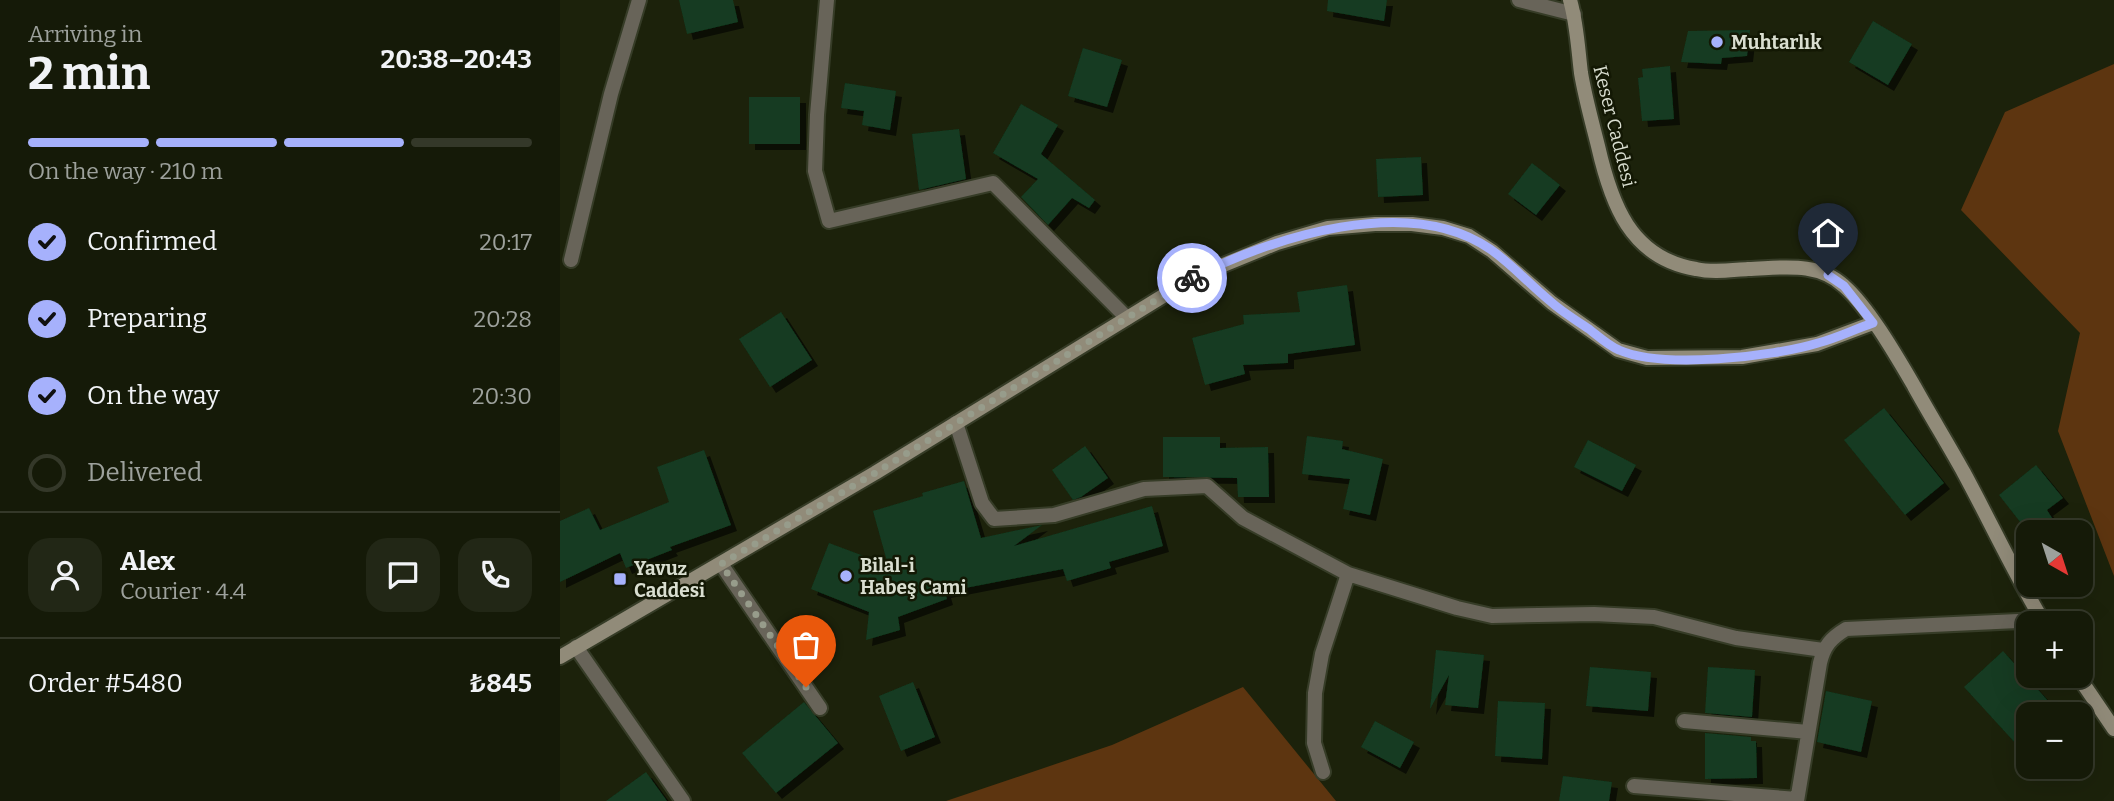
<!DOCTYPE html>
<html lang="en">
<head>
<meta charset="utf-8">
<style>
  body { margin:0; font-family:Bitter,serif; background:#222716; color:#f1f3f6; height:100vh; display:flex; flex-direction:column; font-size:26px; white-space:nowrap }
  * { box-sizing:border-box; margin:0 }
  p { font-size:23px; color:#9da19c }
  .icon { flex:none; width:38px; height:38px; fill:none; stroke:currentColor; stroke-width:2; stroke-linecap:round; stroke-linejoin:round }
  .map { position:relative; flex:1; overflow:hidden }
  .drawer { display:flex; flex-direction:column; background:#151a08; width:560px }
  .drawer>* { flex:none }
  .needle { width:46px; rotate:141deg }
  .buttons { position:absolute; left:1456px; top:520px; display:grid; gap:14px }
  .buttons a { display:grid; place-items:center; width:77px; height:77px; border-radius:14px; background:#151a08; box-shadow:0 7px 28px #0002,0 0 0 2px #343829; font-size:35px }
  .pin { position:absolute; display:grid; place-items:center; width:60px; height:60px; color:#fff; margin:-72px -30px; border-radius:50% 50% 50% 0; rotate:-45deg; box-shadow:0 0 7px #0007 }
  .pin .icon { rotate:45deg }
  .courier { position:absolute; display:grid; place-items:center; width:70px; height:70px; margin:-35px; border:5px solid #a6b1fc; border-radius:50%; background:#fff; color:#222; box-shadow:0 2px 9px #0007 }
  .overview em { font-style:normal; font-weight:700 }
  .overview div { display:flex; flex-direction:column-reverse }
  .overview { display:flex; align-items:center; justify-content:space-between; height:119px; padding:0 28px }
  h1 { font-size:46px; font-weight:700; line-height:52px }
  .bar { display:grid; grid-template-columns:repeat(4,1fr); gap:10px 7px; align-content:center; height:84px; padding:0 28px }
  .bar i { height:9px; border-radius:5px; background:#343829 }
  .bar .on { background:#a6b1fc }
  .bar p { grid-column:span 4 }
  .line { display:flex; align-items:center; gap:18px; padding:0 28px; border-top:2px solid #343829 }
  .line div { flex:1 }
  .round { display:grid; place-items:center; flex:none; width:74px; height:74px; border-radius:21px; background:#222716 }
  ol { padding:0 28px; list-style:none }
  li { display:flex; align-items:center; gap:21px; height:77px }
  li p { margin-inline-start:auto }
  li .icon { padding:7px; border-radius:50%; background:#a6b1fc; color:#111; stroke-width:4 }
  li:last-child { color:#9da19c }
  li i { width:38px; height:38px; border:4px solid #343829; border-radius:50% }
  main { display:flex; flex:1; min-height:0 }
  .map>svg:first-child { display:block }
</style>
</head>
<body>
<main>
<section class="drawer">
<div class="overview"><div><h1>2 min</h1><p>Arriving in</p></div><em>20:38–20:43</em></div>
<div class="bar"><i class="on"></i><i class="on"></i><i class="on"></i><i></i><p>On the way · 210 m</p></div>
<ol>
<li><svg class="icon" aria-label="check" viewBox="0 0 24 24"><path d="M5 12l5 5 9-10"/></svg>Confirmed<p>20:17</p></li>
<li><svg class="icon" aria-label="check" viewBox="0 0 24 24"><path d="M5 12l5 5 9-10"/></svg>Preparing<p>20:28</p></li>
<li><svg class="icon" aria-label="check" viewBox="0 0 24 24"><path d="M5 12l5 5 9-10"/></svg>On the way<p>20:30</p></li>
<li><i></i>Delivered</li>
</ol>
<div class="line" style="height:126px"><a class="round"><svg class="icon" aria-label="person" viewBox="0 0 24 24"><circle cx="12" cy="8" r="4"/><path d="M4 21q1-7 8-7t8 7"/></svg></a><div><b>Alex</b><p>Courier · 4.4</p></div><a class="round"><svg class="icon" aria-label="chat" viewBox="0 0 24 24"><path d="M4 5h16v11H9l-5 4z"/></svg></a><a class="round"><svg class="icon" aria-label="phone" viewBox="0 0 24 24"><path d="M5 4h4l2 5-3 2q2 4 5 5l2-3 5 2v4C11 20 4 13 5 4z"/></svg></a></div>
<div class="line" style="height:91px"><div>Order #5480</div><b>₺845</b></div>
</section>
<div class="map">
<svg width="1554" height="801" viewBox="0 0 1554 801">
  <defs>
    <filter id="shadow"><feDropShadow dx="6" dy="6" stdDeviation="0" flood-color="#0009"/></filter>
  </defs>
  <rect width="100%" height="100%" fill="#1c220b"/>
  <path fill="#5d3510" d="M1554,64V576L1498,431L1520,333L1401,210L1445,112Z
    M683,687L776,801H386L552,745Z"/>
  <path fill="#133b21" filter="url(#shadow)" d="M119,0H173L178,22L127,34Z
    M768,0H827L824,21L767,11Z
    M1313,21L1352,44L1328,85L1289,62Z
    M1190,30L1187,56L1162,58L1161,64L1121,62L1128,31Z
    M523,48L562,60L547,107L508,96Z
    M1110,66L1114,119L1082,121L1078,78L1083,77L1082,69Z
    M285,83L336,91L330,130L302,125L304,111L281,108Z
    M189,97H240V144H189Z
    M461,104L498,125L481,154L535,200L529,208L512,198L488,225L461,197L478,179L433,153Z
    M399,129L406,179L359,190L352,134Z
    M861,157L863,195L818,197L816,159Z
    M972,163L1000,185L976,215L948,194Z
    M787,285L795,345L728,354V363L683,365L685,374L645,385L632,338L684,324L683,315L740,312L737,292Z
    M221,312L252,360L210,387L179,339Z
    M1324,408L1384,483L1345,515L1284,440Z
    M747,436L783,441L782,449L823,459L810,515L783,509L790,479L742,474Z
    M603,437H660V448L708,447L709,497H678L677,478L603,477Z
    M1028,440L1076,465L1062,491L1014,467Z
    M525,446L548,478L521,497L513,500L492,470Z
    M144,450L171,525L110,547L112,550L66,568L60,553L0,582V521L29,508L40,530L109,502L97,467Z
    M1476,465L1503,498L1487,510L1501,532H1468L1439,495Z
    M404,481L421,538L482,525L454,546L592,506L603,546L549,562L551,568L507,581L503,569L385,592L387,599L338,617L340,630L306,640L309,612L251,589L269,543L328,565L313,511L363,496L362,493Z
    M876,650L924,655L918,708L885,705L889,675L870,709Z
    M1443,651L1500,714H1468V757L1404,687Z
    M1030,667L1091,672L1088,711L1026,706Z
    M1148,667L1195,670L1192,717L1145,713Z
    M353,682L375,737L341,751L319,696Z
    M1266,691L1312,701L1301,752L1257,742Z
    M938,701L985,703L982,759L935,756Z
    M244,702L278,743L216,793L182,753Z
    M815,721L854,742L840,768L801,747Z
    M1145,733L1191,737V741H1196L1197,778L1145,779Z
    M86,772L107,801H46Z
    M1003,776L1052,782L1049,801H999Z"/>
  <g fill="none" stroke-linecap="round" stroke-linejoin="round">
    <g stroke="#363c27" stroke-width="18">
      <path id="street" d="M267,0L257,115L255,171L269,221L433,183L567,318
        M959,0L1014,14
        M11,260L51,94L79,0
        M396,423L422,503L434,519L494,515L584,489L647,486L683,518L788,574L897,608L932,616L1034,614L1094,617L1176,638L1263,650
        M161,564L260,708
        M16,647L123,801
        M1124,721L1248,732
        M763,772L754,743L755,693L762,654L788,574
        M1074,786L1237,799
        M1237,801L1260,663C1264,646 1271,638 1286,629L1482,620"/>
    </g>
    <g stroke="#363c27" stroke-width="18">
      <path id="secondary" d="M1010,0C1017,24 1018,49 1021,73C1025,97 1032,122 1038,146C1051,203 1070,258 1136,269C1153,273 1171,270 1188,269C1222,268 1257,261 1284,286C1309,308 1337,357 1354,386C1370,415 1388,444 1404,473C1431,523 1455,575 1484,623
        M0,657L315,473L634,277L717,243L768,228L815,224H852L883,228L909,236L932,251L992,303L1058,350L1087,358L1182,357L1257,344L1313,323
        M1518,676L1554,729"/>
    </g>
    <use href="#street" stroke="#686459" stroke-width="14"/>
    <use href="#secondary" stroke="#918b79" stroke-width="14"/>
  </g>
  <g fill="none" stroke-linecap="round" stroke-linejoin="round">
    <path stroke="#979c8b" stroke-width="7" stroke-dasharray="0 12.6" d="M246,687L161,564L315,473L632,278"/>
    <path stroke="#a6b1fc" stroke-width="9" d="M632,278C712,237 849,193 930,249C952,264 970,285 990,301C1002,312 1016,320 1029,329C1038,336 1049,346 1059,350C1102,369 1213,357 1258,343C1277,338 1295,329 1313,323L1284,286L1268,275"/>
  </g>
  <g fill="#a6b1fc" stroke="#131804" stroke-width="2.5">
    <circle cx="1157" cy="42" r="7"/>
    <circle cx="286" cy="576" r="7"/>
    <rect x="53" y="572" width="14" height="14" rx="3.5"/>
  </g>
  <g text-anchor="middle" stroke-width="5" stroke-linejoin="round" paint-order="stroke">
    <g font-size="19" font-weight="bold" fill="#d9ded0" stroke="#131804" text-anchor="start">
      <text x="1171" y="49">Muhtarlık</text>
      <text x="300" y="572">Bilal-i<tspan x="300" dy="22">Habeş Cami</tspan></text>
      <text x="74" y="575">Yavuz<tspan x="74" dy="22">Caddesi</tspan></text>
    </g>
    <g font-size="19" fill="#d9ded0" stroke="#131804">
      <text transform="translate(1055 126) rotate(76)" y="7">Keser Caddesi</text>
    </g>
  </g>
</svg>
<div class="buttons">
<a><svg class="needle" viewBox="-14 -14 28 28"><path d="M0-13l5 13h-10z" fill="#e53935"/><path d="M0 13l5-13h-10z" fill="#9da19c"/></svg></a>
<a>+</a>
<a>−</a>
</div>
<div class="pin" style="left:246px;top:687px;background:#ea580c"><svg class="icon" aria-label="bag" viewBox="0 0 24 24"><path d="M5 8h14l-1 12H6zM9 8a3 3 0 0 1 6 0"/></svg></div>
<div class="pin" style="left:1268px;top:275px;background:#1f2937"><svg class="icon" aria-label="home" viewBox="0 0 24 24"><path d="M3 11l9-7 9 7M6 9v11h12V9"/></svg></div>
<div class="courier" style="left:632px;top:278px"><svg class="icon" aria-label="bike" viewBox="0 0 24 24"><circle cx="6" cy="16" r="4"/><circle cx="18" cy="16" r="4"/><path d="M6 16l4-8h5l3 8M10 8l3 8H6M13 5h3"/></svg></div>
</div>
</main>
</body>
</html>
